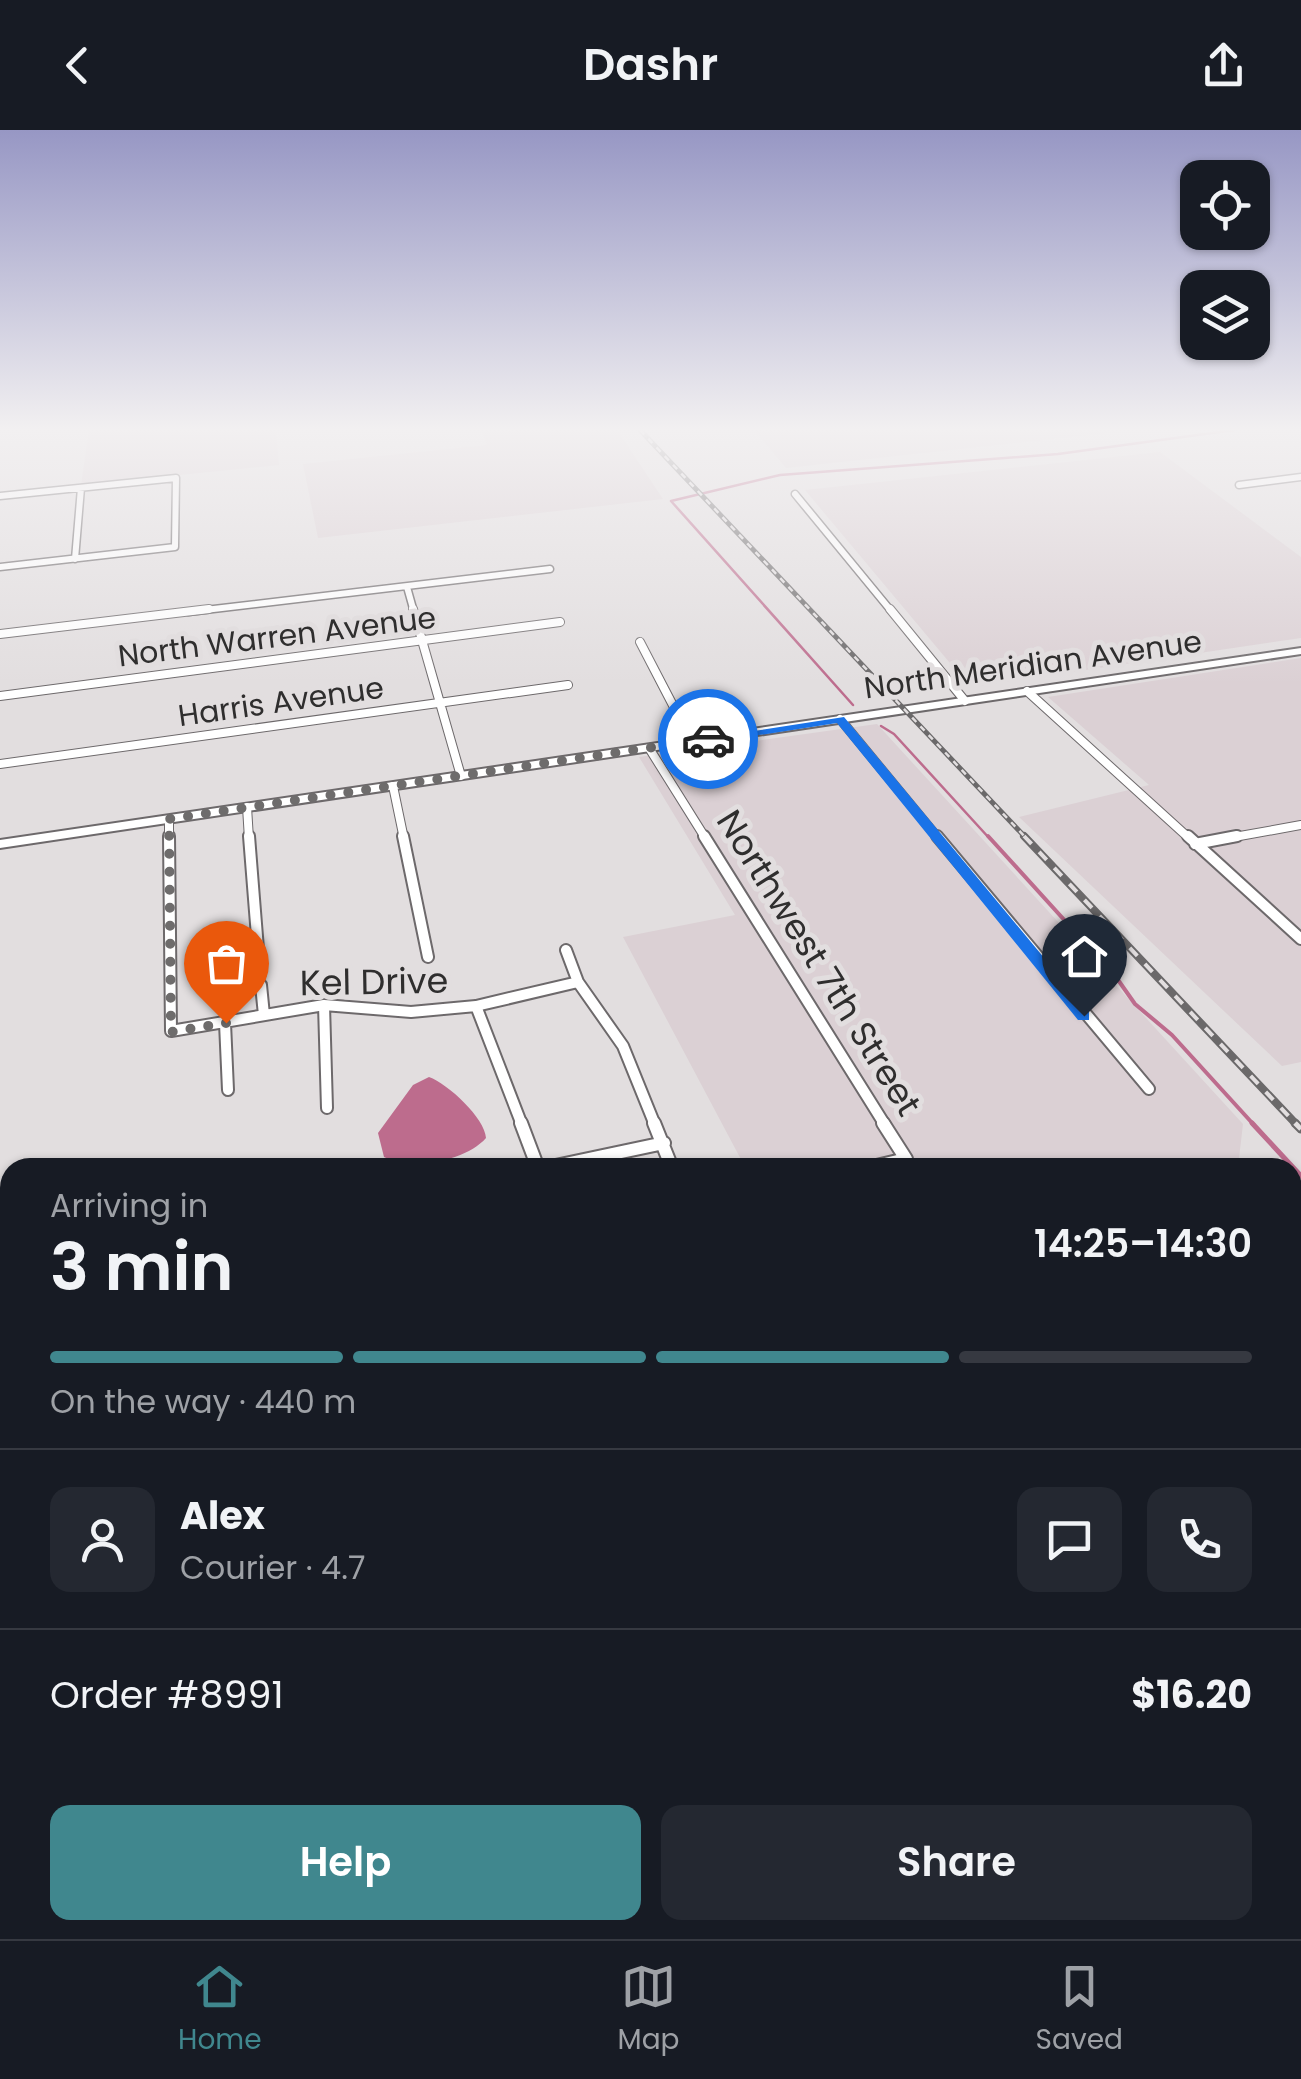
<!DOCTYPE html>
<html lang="en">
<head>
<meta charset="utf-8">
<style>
  body { margin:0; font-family:Poppins,sans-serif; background:#242831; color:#f1f3f6; height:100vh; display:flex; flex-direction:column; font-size:38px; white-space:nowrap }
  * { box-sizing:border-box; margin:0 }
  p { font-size:32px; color:#9ea1a6 }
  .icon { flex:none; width:55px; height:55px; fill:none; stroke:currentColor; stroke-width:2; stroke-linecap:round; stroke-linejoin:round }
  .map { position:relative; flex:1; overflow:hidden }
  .panel { position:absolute; left:0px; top:1028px; width:1302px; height:782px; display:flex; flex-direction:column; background:#171b24; border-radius:30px 30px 0 0; box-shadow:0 2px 8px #0004 }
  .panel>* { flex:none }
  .tools { position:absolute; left:1180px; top:30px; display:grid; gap:20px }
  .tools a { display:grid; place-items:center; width:90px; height:90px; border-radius:20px; background:#171b24; box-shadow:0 2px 8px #0004; font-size:50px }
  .pin { position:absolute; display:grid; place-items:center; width:85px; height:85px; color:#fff; margin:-102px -42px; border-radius:50% 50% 50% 0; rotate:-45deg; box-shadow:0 0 10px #0007 }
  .pin .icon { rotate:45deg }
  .courier { position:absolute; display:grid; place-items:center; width:100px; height:100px; margin:-50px; border:8px solid #1a73e8; border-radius:50%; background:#fff; color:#222; box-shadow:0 2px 12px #0007 }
  .overview em { font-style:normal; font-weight:600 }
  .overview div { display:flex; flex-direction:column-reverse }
  .overview { display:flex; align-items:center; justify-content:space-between; height:170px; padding:0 50px }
  h1 { font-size:65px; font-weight:600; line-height:75px }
  .bar { display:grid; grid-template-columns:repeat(4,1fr); gap:15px 10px; align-content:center; height:120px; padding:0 50px }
  .bar i { height:12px; border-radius:8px; background:#363941 }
  .bar .on { background:#40878e }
  .bar p { grid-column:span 4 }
  .line { display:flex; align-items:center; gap:25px; padding:0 50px; border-top:2px solid #363941 }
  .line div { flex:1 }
  .round { display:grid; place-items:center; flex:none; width:105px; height:105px; border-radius:20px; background:#242831 }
  .button { display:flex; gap:20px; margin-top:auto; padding:20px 50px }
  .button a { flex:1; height:115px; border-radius:20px; background:#40878e; color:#fff; font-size:40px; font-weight:600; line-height:115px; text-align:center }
  .button a+a { background:#242831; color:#f1f3f6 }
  header { display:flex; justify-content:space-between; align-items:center; height:130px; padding:0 50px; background:#171b24; font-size:45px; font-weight:600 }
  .menu { display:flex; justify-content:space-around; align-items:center; height:140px; border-top:2px solid #363941; background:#171b24; font-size:28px; color:#9ea1a6 }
  .menu a { display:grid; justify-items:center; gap:5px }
  .menu .on { color:#40878e }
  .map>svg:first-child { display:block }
</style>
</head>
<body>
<header><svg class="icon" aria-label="back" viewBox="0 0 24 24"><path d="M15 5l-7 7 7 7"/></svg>Dashr<svg class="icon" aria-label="share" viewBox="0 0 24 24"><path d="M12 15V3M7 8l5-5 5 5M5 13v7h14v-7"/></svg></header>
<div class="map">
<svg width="1301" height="1809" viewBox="0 0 1301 1809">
  <rect width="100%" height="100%" fill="#e2dedf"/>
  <path fill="#dbd0d4" d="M89,300H276L279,335L81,355Z
    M481,300H617L663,369L318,408L303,334L487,315Z
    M754,300H1135L786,338Z
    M1160,322L1301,427V508L970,557L805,360Z
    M1301,528V932L1282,936L1019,687L1149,655L1048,567Z
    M877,594L1243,994L1238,1037H745L623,807L735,785L639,627Z
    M10,1223V1695L0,1698V1225Z"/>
  <path fill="#bd6c8d" d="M429,947C448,954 485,988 486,1008C466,1031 411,1041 384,1027L378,1003L413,955Z
    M624,1800H781L784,1809H610Z"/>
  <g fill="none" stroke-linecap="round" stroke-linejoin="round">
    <path stroke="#bd6c8d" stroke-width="2.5" d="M853,575L671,371L780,345L1058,324L1234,300
      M881,596L894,604L990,709"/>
    <path stroke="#bd6c8d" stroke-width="4" d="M988,706L1116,847L1135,874L1172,905L1254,995"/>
    <path stroke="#bd6c8d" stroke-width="5" d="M1252,993L1301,1046"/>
    <g stroke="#6d696b" stroke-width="9">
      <path id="minor-far4" d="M1239,355L1301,347
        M795,364L892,482
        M0,366L176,348L175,417L0,437
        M75,429L81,358
        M407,457L414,482
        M188,482L550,439"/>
    </g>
    <g stroke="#6d696b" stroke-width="10">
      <path id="minor-far3" d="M413,479L461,646
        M890,479L965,571
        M0,504L209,479
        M640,512L692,612
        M1027,561L1190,709
        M0,566L560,492
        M840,589L939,709
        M649,618L706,709
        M0,634L568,555
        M393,656L404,709
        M247,677L249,709
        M169,689V709
        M1223,709L1301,695"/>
    </g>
    <g stroke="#6d696b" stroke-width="14">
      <path id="minor-far2" d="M169,706L171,901L324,875L411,882L476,876L578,852
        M249,706L260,844
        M403,706L428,827
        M704,706L885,995
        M937,706L1149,959
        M1188,706L1301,809
        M1195,714L1237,706
        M566,820L578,852L623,916L655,995
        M261,855L264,885
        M324,875L327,978
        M476,876L522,995
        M225,893L228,960"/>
    </g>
    <g stroke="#6d696b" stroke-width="16">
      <path id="minor-far1" d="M521,993L538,1038
        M654,993L672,1038
        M546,1038L664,1013
        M868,1038L906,1029L883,993
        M0,1220L10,1218"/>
    </g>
    <g stroke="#6d696b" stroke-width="19">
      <path id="minor" d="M1292,1377L1301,1390
        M812,1800L816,1809
        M1204,1800L1209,1809
        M186,1803L195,1800"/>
    </g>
    <g stroke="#6d696b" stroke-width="4">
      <path id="secondary" d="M1301,518V524L0,718V710Z"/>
    </g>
    <use href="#minor-far4" stroke="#fff" stroke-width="6"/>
    <use href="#minor-far3" stroke="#fff" stroke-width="8"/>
    <use href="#minor-far2" stroke="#fff" stroke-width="10"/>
    <use href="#minor-far1" stroke="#fff" stroke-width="12"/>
    <use href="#minor" stroke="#fff" stroke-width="15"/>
    <use href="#secondary" fill="#fff" fill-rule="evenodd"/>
    <g stroke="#6b696a" stroke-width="5">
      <path id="rail-far2" d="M640,300L1027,709"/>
    </g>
    <g stroke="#6b696a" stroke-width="8">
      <path id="rail-far1" d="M1024,706L1297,995"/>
    </g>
    <g stroke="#6b696a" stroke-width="9">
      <path id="rail" d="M1295,993L1301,999"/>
    </g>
    <use href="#rail-far2" stroke="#e2dedf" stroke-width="2.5" stroke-dasharray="6" stroke-linecap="butt"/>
    <use href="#rail-far1" stroke="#e2dedf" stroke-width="4" stroke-dasharray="11" stroke-linecap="butt"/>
    <use href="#rail" stroke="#e2dedf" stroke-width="5" stroke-dasharray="14" stroke-linecap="butt"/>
  </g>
  <linearGradient id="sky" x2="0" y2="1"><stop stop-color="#9797c4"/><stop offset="0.54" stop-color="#f2f0f1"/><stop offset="1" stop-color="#f2f0f1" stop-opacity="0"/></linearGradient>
  <rect width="1301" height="554" fill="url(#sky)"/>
  <path fill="#1a73e8" d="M844,587L1089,882V890H1078L837,593L708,613L702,609Z"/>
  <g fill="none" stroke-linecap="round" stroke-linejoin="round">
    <path stroke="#6e6c6c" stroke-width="10" stroke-dasharray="0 18" d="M226,893L171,902L169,689L708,609"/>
  </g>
  <g text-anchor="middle" stroke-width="10" stroke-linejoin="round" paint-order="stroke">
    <g font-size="30" fill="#2f2e2e" stroke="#e2dedf">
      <text transform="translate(277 507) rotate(-7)" y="10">North Warren Avenue</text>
      <text transform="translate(1033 535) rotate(-8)" y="10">North Meridian Avenue</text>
      <text transform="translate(281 572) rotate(-8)" y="10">Harris Avenue</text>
    </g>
    <g font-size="35" fill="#2f2e2e" stroke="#e2dedf">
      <text transform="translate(819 833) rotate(58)" y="12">Northwest 7th Street</text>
      <text transform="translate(374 852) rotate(-1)" y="12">Kel Drive</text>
    </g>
  </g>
</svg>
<div class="tools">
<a><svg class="icon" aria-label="locate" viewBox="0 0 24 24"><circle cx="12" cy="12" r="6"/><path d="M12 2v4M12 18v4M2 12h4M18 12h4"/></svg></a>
<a><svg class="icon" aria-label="layers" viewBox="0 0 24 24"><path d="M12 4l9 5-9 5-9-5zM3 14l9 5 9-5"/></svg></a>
</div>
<div class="pin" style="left:226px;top:893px;background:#ea580c"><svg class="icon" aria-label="bag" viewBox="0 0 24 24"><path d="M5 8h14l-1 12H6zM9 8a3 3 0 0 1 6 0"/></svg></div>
<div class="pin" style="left:1084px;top:886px;background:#1f2937"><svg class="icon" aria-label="home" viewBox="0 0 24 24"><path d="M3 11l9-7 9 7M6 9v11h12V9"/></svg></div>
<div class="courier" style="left:708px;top:609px"><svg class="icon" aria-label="car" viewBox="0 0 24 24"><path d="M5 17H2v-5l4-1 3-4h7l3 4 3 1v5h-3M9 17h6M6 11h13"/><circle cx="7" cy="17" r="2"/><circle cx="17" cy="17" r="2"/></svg></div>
<section class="panel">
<div class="overview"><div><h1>3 min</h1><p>Arriving in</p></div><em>14:25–14:30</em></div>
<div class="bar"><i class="on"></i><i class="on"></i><i class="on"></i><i></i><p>On the way · 440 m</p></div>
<div class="line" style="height:180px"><a class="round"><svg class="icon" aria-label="person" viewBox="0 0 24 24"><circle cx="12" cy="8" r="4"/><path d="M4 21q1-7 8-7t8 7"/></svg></a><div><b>Alex</b><p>Courier · 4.7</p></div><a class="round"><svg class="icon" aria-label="chat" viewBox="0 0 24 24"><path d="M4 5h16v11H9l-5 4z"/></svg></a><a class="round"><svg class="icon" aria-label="phone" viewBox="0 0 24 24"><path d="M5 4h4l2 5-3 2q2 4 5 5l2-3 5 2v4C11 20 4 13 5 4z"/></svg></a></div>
<div class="line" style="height:130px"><div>Order #8991</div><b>$16.20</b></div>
<div class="button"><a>Help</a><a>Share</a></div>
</section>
</div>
<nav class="menu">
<a class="on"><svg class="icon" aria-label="home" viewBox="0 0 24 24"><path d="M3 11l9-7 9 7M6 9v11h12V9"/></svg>Home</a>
<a><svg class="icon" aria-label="map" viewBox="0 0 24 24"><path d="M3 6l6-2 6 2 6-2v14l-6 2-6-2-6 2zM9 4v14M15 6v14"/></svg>Map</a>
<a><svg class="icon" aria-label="saved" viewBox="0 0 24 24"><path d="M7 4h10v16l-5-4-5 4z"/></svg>Saved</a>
</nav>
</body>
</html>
